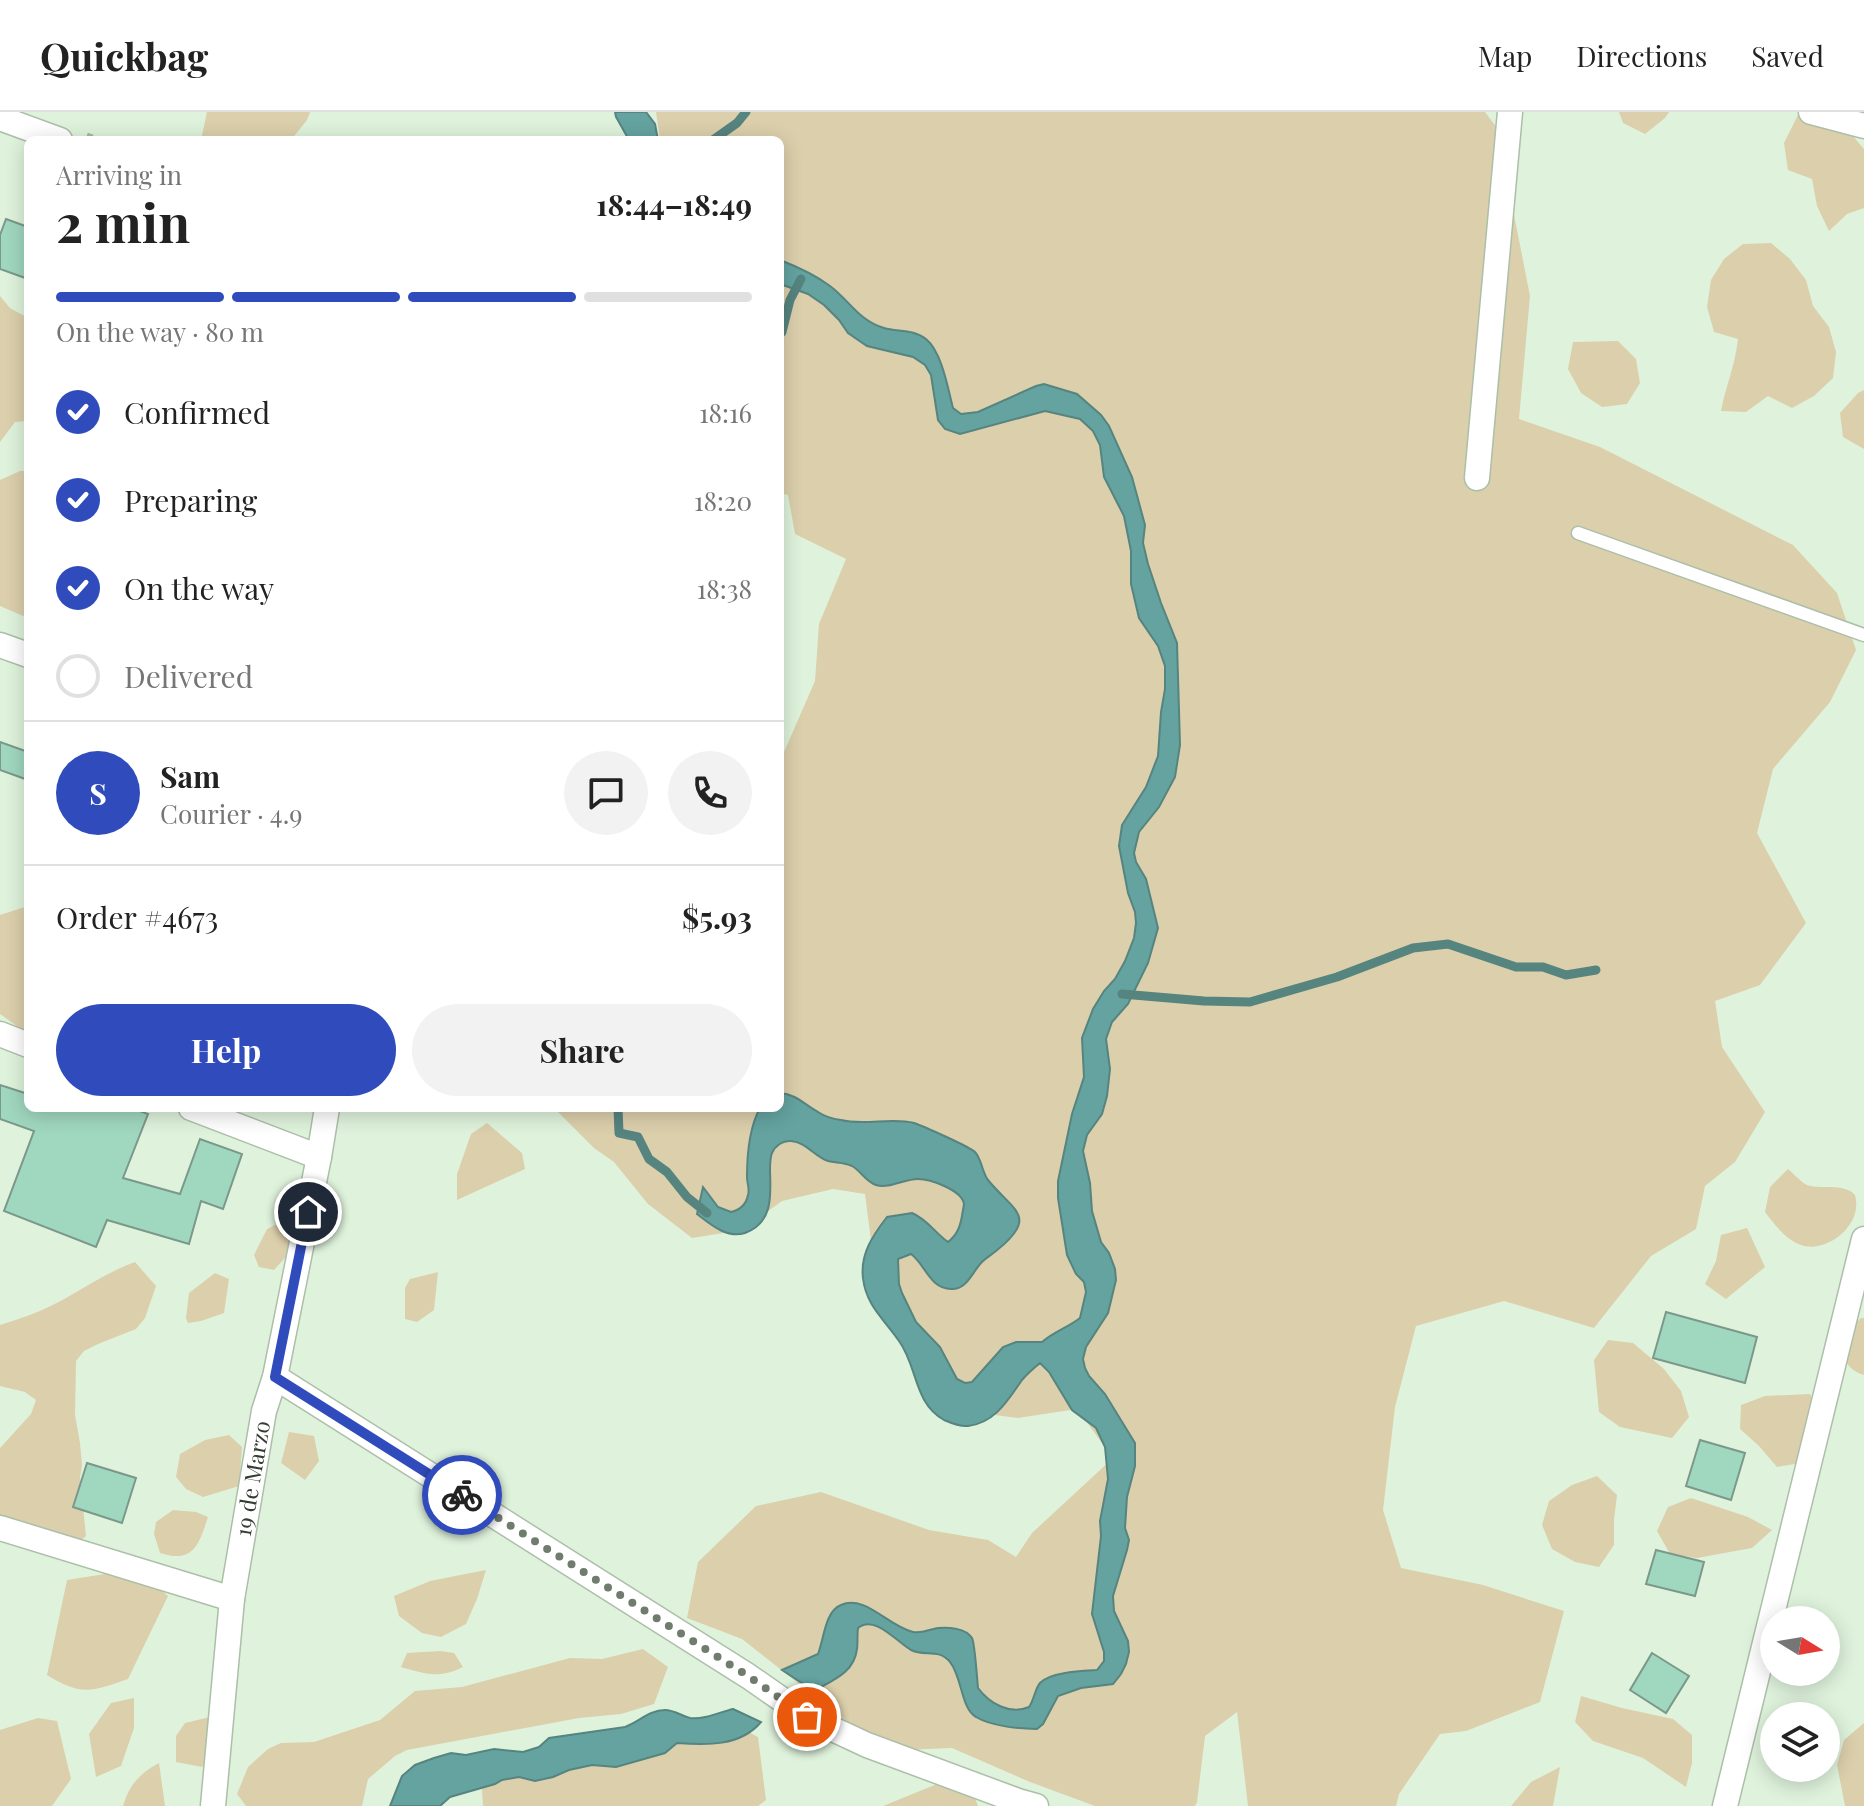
<!DOCTYPE html>
<html lang="en">
<head>
<meta charset="utf-8">
<style>
  body { margin:0; font-family:"Playfair Display",serif; background:#f2f2f2; color:#222; height:100vh; display:flex; flex-direction:column; font-size:30px; white-space:nowrap }
  * { box-sizing:border-box; margin:0 }
  p { font-size:26px; color:#767676 }
  .icon { flex:none; width:44px; height:44px; fill:none; stroke:currentColor; stroke-width:2; stroke-linecap:round; stroke-linejoin:round }
  .map { position:relative; flex:1; overflow:hidden }
  .panel { position:absolute; left:24px; top:24px; width:760px; height:976px; display:flex; flex-direction:column; background:#fff; border-radius:12px; box-shadow:0 4px 20px #0003 }
  .panel>* { flex:none }
  .needle { width:52px; rotate:101deg }
  .controls { position:absolute; left:1760px; top:1494px; display:grid; gap:16px }
  .controls a { display:grid; place-items:center; width:80px; height:80px; border-radius:50%; background:#fff; box-shadow:0 4px 20px #0003; font-size:40px }
  .pin { position:absolute; display:grid; place-items:center; width:68px; height:68px; color:#fff; margin:-34px; border:4px solid #fff; border-radius:50%; box-shadow:0 2px 8px #0007 }
  .courier { position:absolute; display:grid; place-items:center; width:80px; height:80px; margin:-40px; border:6px solid #304bbc; border-radius:50%; background:#fff; color:#222; box-shadow:0 2px 10px #0007 }
  .overview em { font-style:normal; font-weight:700 }
  .overview div { display:flex; flex-direction:column-reverse }
  .overview { display:flex; align-items:center; justify-content:space-between; height:136px; padding:0 32px }
  h1 { font-size:52px; font-weight:700; line-height:60px }
  .bar { display:grid; grid-template-columns:repeat(4,1fr); gap:12px 8px; align-content:center; height:96px; padding:0 32px }
  .bar i { height:10px; border-radius:6px; background:#e0e0e0 }
  .bar .current { background:#304bbc }
  .bar p { grid-column:span 4 }
  .line { display:flex; align-items:center; gap:20px; padding:0 32px; border-top:2px solid #e0e0e0 }
  .line div { flex:1 }
  .round { display:grid; place-items:center; flex:none; width:84px; height:84px; border-radius:42px; background:#f2f2f2 }
  ol { padding:0 32px; list-style:none }
  li { display:flex; align-items:center; gap:24px; height:88px }
  li p { margin-inline-start:auto }
  li .icon { padding:8px; border-radius:50%; background:#304bbc; color:#fff; stroke-width:4 }
  li:last-child { color:#767676 }
  li i { width:44px; height:44px; border:4px solid #e0e0e0; border-radius:50% }
  .button { display:flex; gap:16px; margin-top:auto; padding:16px 32px }
  .button a { flex:1; height:92px; border-radius:48px; background:#304bbc; color:#fff; font-size:32px; font-weight:700; line-height:92px; text-align:center }
  .button a+a { background:#f2f2f2; color:#222 }
  header { display:flex; align-items:center; gap:48px; box-sizing:border-box; height:112px; padding:0 40px; background:#fff; border-bottom:2px solid #e0e0e0 }
  header strong { font-size:38px }
  nav { display:flex; gap:44px; margin-inline-start:auto; font-size:28px }
  .map>svg:first-child { display:block }
</style>
</head>
<body>
<header>
<strong>Quickbag</strong>
<nav><a>Map</a><a>Directions</a><a>Saved</a></nav>
</header>
<div class="map">
<svg width="1864" height="1694" viewBox="0 0 1864 1694">
  <rect width="100%" height="100%" fill="#dff3dc"/>
  <path fill="#dccfac" d="M207,0H310L307,8L291,28H201Z
    M656,0H1485L1497,16L1530,184L1519,307L1600,335L1793,433L1837,481L1856,538L1830,590L1773,657L1757,721L1806,811L1760,873L1715,889L1722,935L1765,1000L1735,1050L1705,1074L1696,1117L1651,1144L1594,1216L1504,1189L1416,1214L1395,1295L1383,1398L1401,1456L1483,1473L1564,1499L1540,1590L1466,1619L1440,1622L1399,1682L1396,1694H1248L1237,1600L1205,1624L1197,1690L1195,1694H1095L1030,1670L952,1636L903,1638L877,1633L742,1527L687,1506L698,1450L756,1394L821,1380L929,1418L988,1428L1016,1445L1032,1421L1113,1346L1077,1297L1018,1306L995,1303L895,1217L872,1136L865,1082L833,1077L782,1089L742,1118L692,1126L648,1092L614,1050L594,1036L554,996H780V639L784,640L815,569L819,512L846,447L795,422L788,383L780,381V28H660Z
    M1619,0H1669L1665,6L1645,22L1623,11Z
    M1802,0L1852,23L1864,37V96L1847,102L1829,119L1817,94L1812,67L1788,58L1784,31L1799,1Z
    M1771,131L1790,147L1806,168L1813,194L1829,215L1836,240L1833,266L1814,284L1792,296L1768,284L1746,300L1721,299C1726,273 1735,254 1738,227L1714,220L1707,195L1711,168L1724,147L1743,132Z
    M0,184L10,196L28,206V309L15,310L0,330Z
    M1618,229L1636,247L1640,271L1627,292L1602,295L1581,281L1568,257L1573,230Z
    M1864,278V337L1843,325L1840,301L1858,281Z
    M20,359H28V506L0,494V368Z
    M28,794V922L0,902V803Z
    M487,1011L522,1041L525,1057L457,1088V1062L471,1022Z
    M1788,1057C1794,1062 1801,1070 1807,1073C1820,1078 1843,1070 1855,1083C1864,1114 1825,1142 1801,1133C1785,1127 1775,1113 1765,1100L1770,1075Z
    M293,1104L304,1108V1125L274,1158L259,1155L254,1143L267,1117Z
    M1747,1116L1765,1155L1726,1187L1705,1172L1716,1149L1721,1123Z
    M135,1150L156,1174L145,1206L136,1217L98,1232L84,1239L76,1249L75,1303L80,1331L82,1353L80,1366L86,1424L80,1429L0,1407V1336L31,1302L36,1288L25,1280L0,1274V1213C23,1206 45,1198 66,1186C89,1173 110,1159 135,1150Z
    M438,1160L434,1198L417,1210L405,1207V1176L410,1167Z
    M215,1161L229,1167L224,1201L201,1209L188,1211L186,1206L189,1181Z
    M1861,1206H1864V1263C1843,1256 1844,1244 1841,1224Z
    M1608,1228L1633,1231L1664,1257L1681,1279L1689,1305L1672,1326L1620,1315L1599,1300L1594,1248Z
    M1810,1282L1822,1306L1801,1351L1777,1355L1759,1334L1740,1317L1741,1293L1765,1284Z
    M289,1320L314,1324L319,1349L305,1368L281,1351Z
    M229,1323L242,1335L239,1374L203,1385L186,1377L176,1365L180,1342L205,1328Z
    M1597,1364L1617,1383L1614,1408V1433L1599,1455L1575,1450L1552,1437L1542,1413L1549,1389L1572,1373Z
    M1691,1386L1748,1405L1772,1418L1752,1436L1697,1446L1670,1442L1657,1419L1668,1395Z
    M173,1398L196,1400L208,1405C199,1432 194,1452 160,1441L154,1422L156,1410Z
    M486,1458L477,1487L466,1512L441,1525L422,1521L399,1504L394,1484L430,1469Z
    M105,1462L146,1465L168,1484L128,1567C91,1580 81,1584 47,1563L67,1468Z
    M643,1537L668,1555L654,1592L621,1602L579,1606L407,1638L395,1644L368,1667L362,1694H246L237,1682L248,1655L268,1637L281,1631L314,1630L380,1608L415,1579L462,1575L570,1546L602,1547Z
    M440,1539L454,1541L463,1555C440,1567 425,1562 401,1555L407,1541Z
    M1581,1584L1622,1596L1673,1607L1692,1623V1651L1686,1675L1643,1646L1593,1629L1575,1610Z
    M134,1586V1616L121,1654L96,1665L89,1622L111,1591Z
    M210,1605L225,1634L202,1655L176,1650V1624L185,1611Z
    M38,1606L57,1609L71,1667L52,1694H0V1618Z
    M1864,1611V1694H1845L1837,1653L1844,1628Z
    M739,1615L758,1625L766,1688L758,1694H483L482,1677L492,1668L572,1658L627,1644L664,1629Z
    M159,1651L165,1694H123C129,1673 140,1661 159,1651Z
    M1560,1655L1553,1694H1511L1531,1670Z
    M937,1672L975,1686L978,1694H883Z"/>
  <path fill="#64a3a0" stroke="#56847f" stroke-width="2" d="M615,0H646L655,12L658,28H629L616,5Z
    M780,148C798,155 814,162 830,174C849,188 859,209 884,216C897,220 914,217 926,227C942,240 948,277 953,296L961,302L978,300L1036,274L1044,272L1077,282L1101,303L1109,314L1132,365L1145,413L1143,431L1148,452L1161,491L1177,531L1180,633L1175,665L1159,695L1139,720L1134,741L1136,750L1146,767L1158,816L1148,851L1128,892L1112,910L1106,927L1110,957L1107,984L1102,1002L1087,1023L1083,1039L1090,1071L1092,1099L1101,1130L1109,1141L1115,1157L1116,1168L1108,1201L1086,1235L1083,1247L1085,1256L1089,1264L1105,1282L1135,1331V1354L1127,1385L1125,1416L1129,1428L1127,1438L1113,1484L1114,1499L1128,1529L1129,1540L1126,1552L1121,1562L1113,1572L1081,1576L1058,1584L1043,1612L1037,1617C1019,1617 991,1614 976,1605C961,1597 962,1564 950,1550C939,1536 924,1545 911,1538C897,1530 874,1502 858,1516C857,1523 858,1530 857,1537C854,1561 833,1568 814,1579L782,1558L818,1542C824,1527 825,1499 841,1493C865,1482 889,1515 913,1520C922,1522 930,1517 938,1516C948,1515 966,1516 972,1526C975,1532 977,1567 978,1576C990,1592 1010,1603 1029,1595C1034,1588 1035,1577 1040,1571C1050,1560 1082,1559 1097,1558L1104,1549V1540L1092,1502L1101,1424L1100,1409L1108,1367L1105,1335L1096,1316L1072,1298L1049,1260L1040,1251C1034,1256 1027,1262 1022,1268C1008,1288 995,1311 968,1314C960,1315 951,1311 944,1308C913,1290 918,1255 899,1229C885,1208 866,1194 863,1166C860,1142 873,1123 887,1105L912,1101C927,1107 935,1121 948,1130C957,1123 960,1115 962,1104C962,1103 964,1093 964,1092C962,1078 930,1067 918,1067C904,1067 889,1077 876,1073C866,1070 861,1059 852,1054C844,1050 836,1051 828,1049C815,1045 806,1030 791,1029C783,1028 775,1034 772,1041C770,1046 770,1054 770,1059C771,1084 773,1111 745,1121C727,1127 710,1112 697,1102L703,1075L718,1095L731,1100C740,1098 746,1093 748,1083C750,1077 747,1071 747,1065C747,1041 749,1016 760,996H780V981C796,982 805,993 818,1000C824,1004 833,1007 841,1008C864,1014 892,1005 914,1011C923,1014 970,1035 975,1040C982,1048 982,1060 988,1068C1013,1099 1040,1104 996,1139C991,1143 986,1146 982,1150C972,1160 967,1178 951,1177C930,1177 925,1152 911,1142L898,1147L899,1172L902,1181L916,1210L940,1235L957,1267L965,1271L972,1270L1003,1235L1016,1230H1042C1055,1219 1067,1216 1080,1206L1086,1180L1084,1170L1076,1162L1067,1143L1058,1086V1069L1072,1002L1084,965L1082,926L1093,897L1104,879L1115,867L1125,849L1134,826L1136,811L1135,800L1128,781L1119,734L1122,713L1146,675L1158,644L1161,600L1165,577V554L1158,534L1139,506L1131,472V439L1124,404L1104,365L1100,333L1093,319L1080,307L1045,299L960,322L945,317L938,308L931,263L925,253L913,245L867,234L848,221L839,208L824,193L808,182L780,172Z
    M733,1597L761,1610C740,1635 706,1633 677,1631L665,1641L616,1655L592,1653L569,1658L553,1665L535,1669L519,1665L502,1668L495,1672L450,1685L440,1694H390L402,1664L415,1653L434,1646L451,1641L466,1643L494,1637L523,1640L539,1635L549,1626L625,1615C639,1610 649,1598 665,1598C674,1598 682,1604 690,1606C704,1608 720,1600 733,1597Z"/>
  <g fill="none" stroke-linecap="round" stroke-linejoin="round">
    <path stroke="#56847f" stroke-width="9" d="M713,28L737,11L746,0
      M780,222L782,220L790,188L801,167
      M1122,882L1204,889L1250,890L1337,865L1413,836L1448,832L1516,855H1543L1566,863L1596,858
      M618,996L619,1021L638,1025L649,1047L667,1060L687,1085L707,1101"/>
  </g>
  <path fill="#a0d7bf" stroke="#7b988b" stroke-width="2" d="M6,107L28,115V167L0,157V123Z
    M0,630L28,640V668L0,658Z
    M0,973L28,982V996H132L148,1002L123,1066L180,1082L200,1027L242,1042L223,1097L201,1089L189,1132L107,1108L96,1135L4,1099L34,1019L0,1007Z
    M1666,1200L1757,1225L1745,1271L1653,1246Z
    M1700,1328L1745,1341L1731,1388L1686,1374Z
    M87,1351L136,1366L122,1411L73,1395Z
    M1656,1438L1704,1450L1695,1484L1646,1472Z
    M1652,1541L1689,1564L1666,1601L1630,1578Z"/>
  <g fill="none" stroke-linecap="round" stroke-linejoin="round">
    <g stroke="#acbfa9" stroke-width="15">
      <path id="service" d="M1578,421L1864,523"/>
    </g>
    <g stroke="#acbfa9" stroke-width="27">
      <g id="minor">
        <path d="M1811,0L1864,14"/>
        <path d="M0,6L60,28"/>
        <path d="M1477,366L1510,0"/>
        <path d="M0,533L28,543"/>
        <path d="M0,922L28,933"/>
        <path d="M191,996L319,1045"/>
        <path d="M275,1265L748,1564L807,1605L867,1633L1018,1689L1036,1694"/>
        <path d="M0,1416L232,1487"/>
        <path id="s1" d="M213,1694L232,1487L264,1299L275,1265L319,1045L327,996"/>
        <path d="M1725,1694L1864,1127"/>
      </g>
    </g>
    <path stroke="#a8b9a6" stroke-width="5" stroke-dasharray="6 4" stroke-linecap="butt" d="M87,23L100,28"/>
    <use href="#service" stroke="#fff" stroke-width="12"/>
    <use href="#minor" stroke="#fff" stroke-width="24"/>
  </g>
  <g fill="none" stroke-linecap="round" stroke-linejoin="round">
    <path stroke="#707c6e" stroke-width="8" stroke-dasharray="0 14.4" d="M462,1383L748,1564L807,1605"/>
    <path stroke="#304bbc" stroke-width="10" d="M308,1100L275,1265L462,1383"/>
  </g>
  <g text-anchor="middle" stroke-width="6" stroke-linejoin="round" paint-order="stroke">
    <g font-size="22" fill="#343c33" stroke="#f2fef0">
      <text dy="8" stroke="none"><textPath href="#s1" startOffset="330">19 de Marzo</textPath></text>
    </g>
  </g>
</svg>
<div class="controls">
<a><svg class="needle" viewBox="-14 -14 28 28"><path d="M0-13l5 13h-10z" fill="#e53935"/><path d="M0 13l5-13h-10z" fill="#767676"/></svg></a>
<a><svg class="icon" aria-label="layers" viewBox="0 0 24 24"><path d="M12 4l9 5-9 5-9-5zM3 14l9 5 9-5"/></svg></a>
</div>
<div class="pin" style="left:807px;top:1605px;background:#ea580c"><svg class="icon" aria-label="bag" viewBox="0 0 24 24"><path d="M5 8h14l-1 12H6zM9 8a3 3 0 0 1 6 0"/></svg></div>
<div class="pin" style="left:308px;top:1100px;background:#1f2937"><svg class="icon" aria-label="home" viewBox="0 0 24 24"><path d="M3 11l9-7 9 7M6 9v11h12V9"/></svg></div>
<div class="courier" style="left:462px;top:1383px"><svg class="icon" aria-label="bike" viewBox="0 0 24 24"><circle cx="6" cy="16" r="4"/><circle cx="18" cy="16" r="4"/><path d="M6 16l4-8h5l3 8M10 8l3 8H6M13 5h3"/></svg></div>
<section class="panel">
<div class="overview"><div><h1>2 min</h1><p>Arriving in</p></div><em>18:44–18:49</em></div>
<div class="bar"><i class="current"></i><i class="current"></i><i class="current"></i><i></i><p>On the way · 80 m</p></div>
<ol>
<li><svg class="icon" aria-label="check" viewBox="0 0 24 24"><path d="M5 12l5 5 9-10"/></svg>Confirmed<p>18:16</p></li>
<li><svg class="icon" aria-label="check" viewBox="0 0 24 24"><path d="M5 12l5 5 9-10"/></svg>Preparing<p>18:20</p></li>
<li><svg class="icon" aria-label="check" viewBox="0 0 24 24"><path d="M5 12l5 5 9-10"/></svg>On the way<p>18:38</p></li>
<li><i></i>Delivered</li>
</ol>
<div class="line" style="height:144px"><b class="round" style="background:#304bbc;color:#fff">S</b><div><b>Sam</b><p>Courier · 4.9</p></div><a class="round"><svg class="icon" aria-label="chat" viewBox="0 0 24 24"><path d="M4 5h16v11H9l-5 4z"/></svg></a><a class="round"><svg class="icon" aria-label="phone" viewBox="0 0 24 24"><path d="M5 4h4l2 5-3 2q2 4 5 5l2-3 5 2v4C11 20 4 13 5 4z"/></svg></a></div>
<div class="line" style="height:104px"><div>Order #4673</div><b>$5.93</b></div>
<div class="button"><a>Help</a><a>Share</a></div>
</section>
</div>
</body>
</html>
